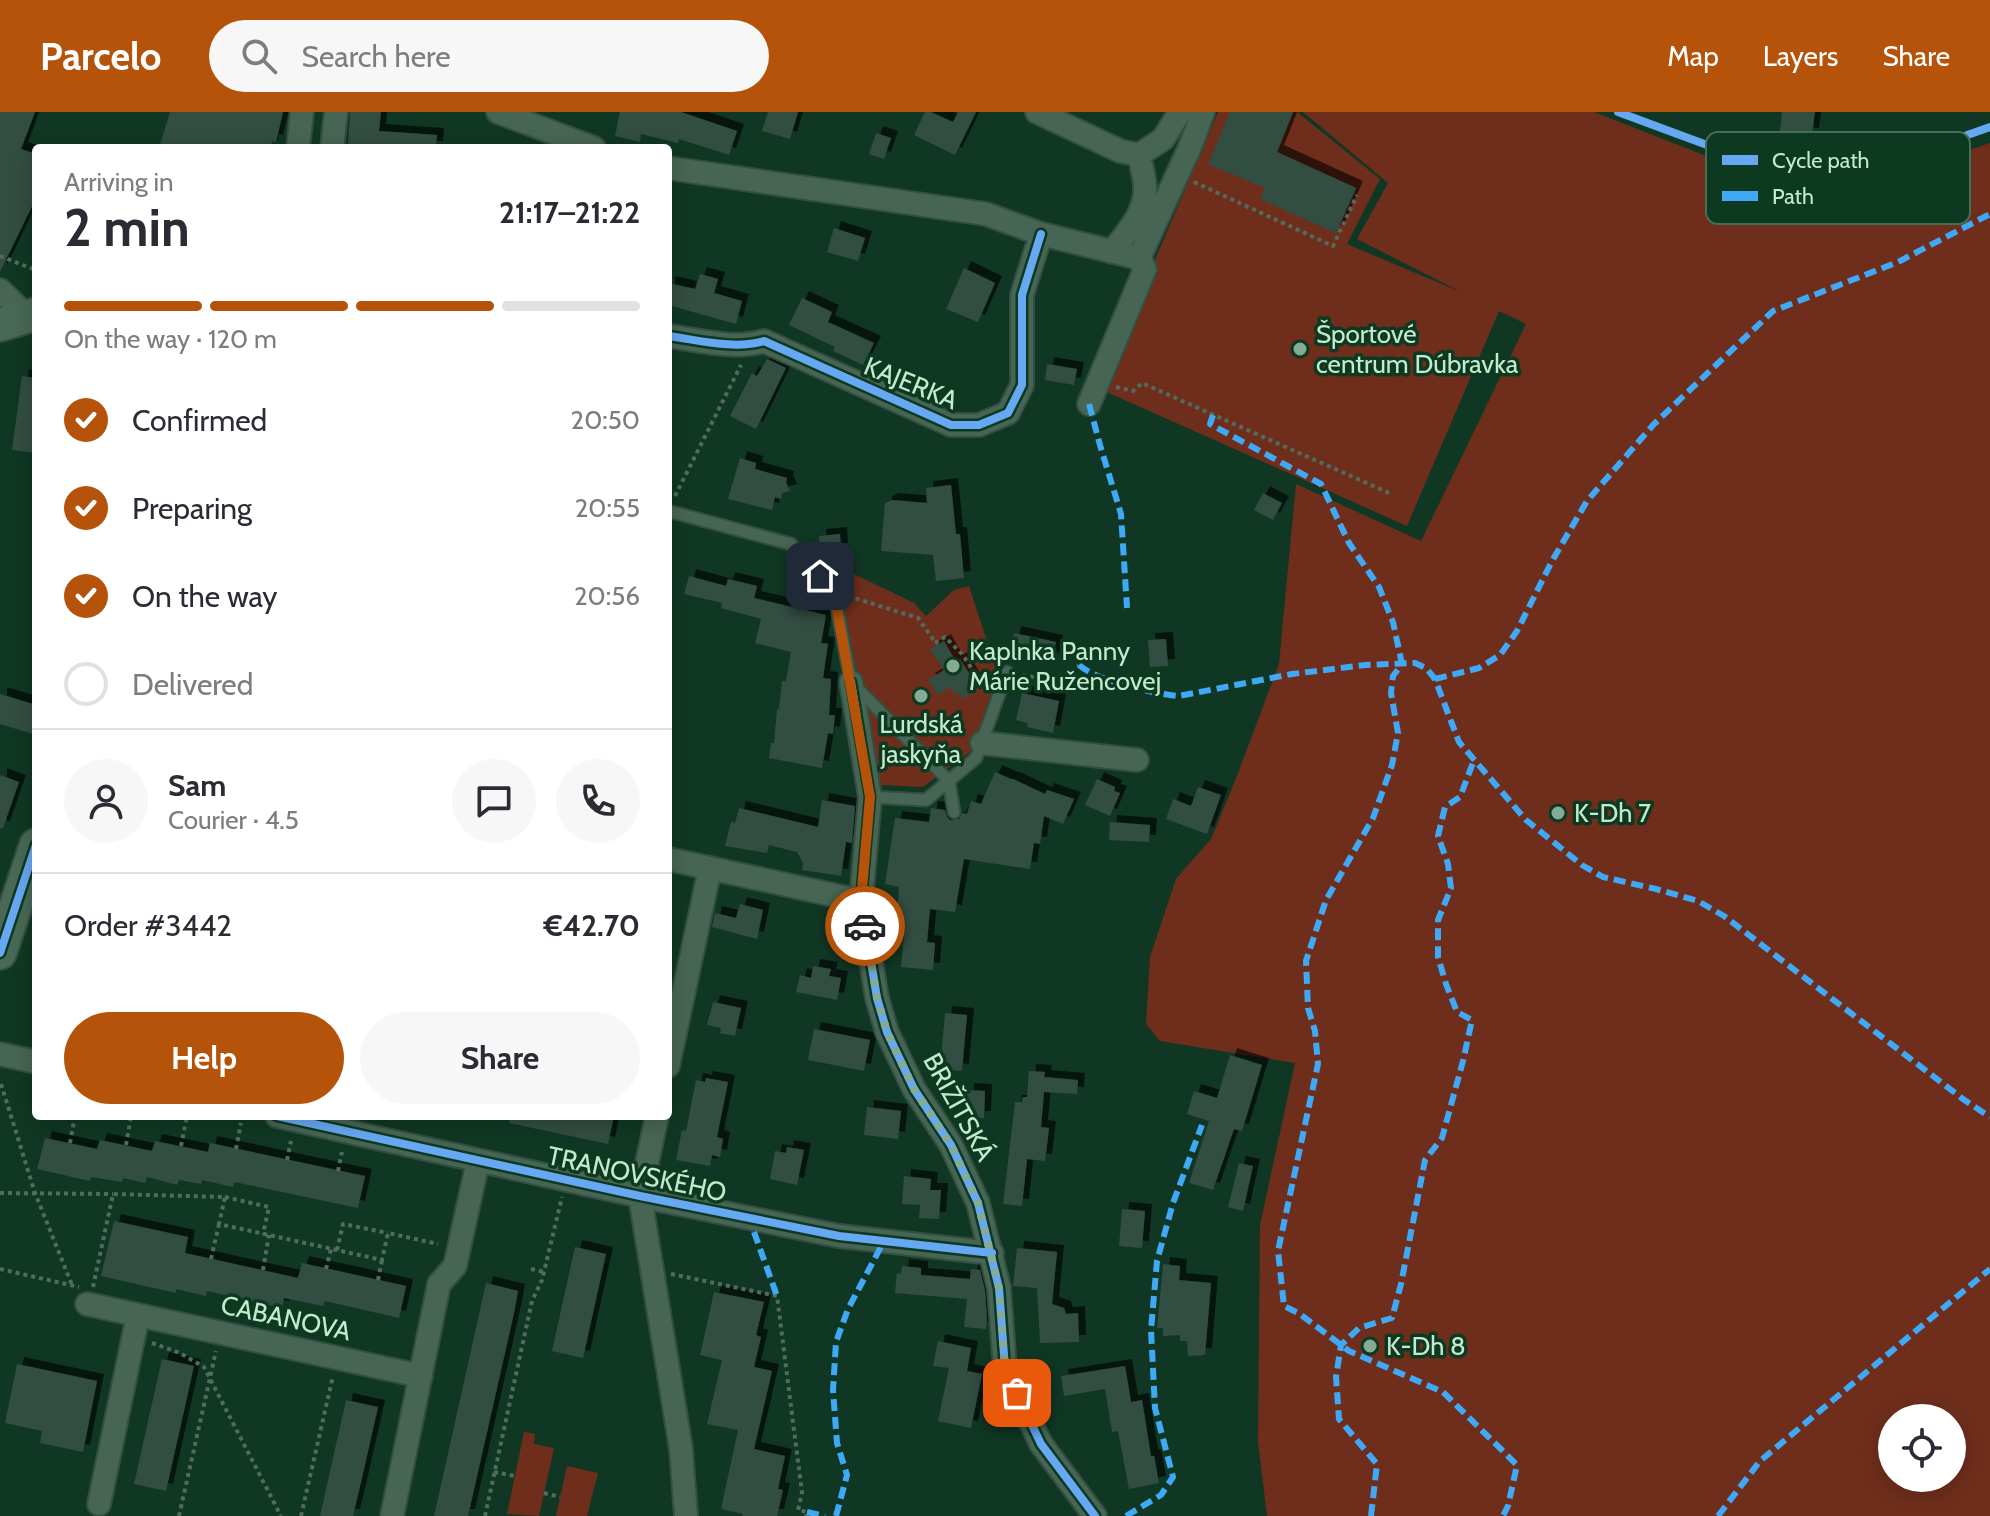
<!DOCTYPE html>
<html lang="en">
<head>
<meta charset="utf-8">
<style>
  body { margin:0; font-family:Cabin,sans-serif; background:#f7f7f7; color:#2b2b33; height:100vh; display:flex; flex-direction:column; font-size:30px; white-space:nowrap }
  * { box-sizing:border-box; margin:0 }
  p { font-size:26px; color:#7c7c81 }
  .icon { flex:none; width:44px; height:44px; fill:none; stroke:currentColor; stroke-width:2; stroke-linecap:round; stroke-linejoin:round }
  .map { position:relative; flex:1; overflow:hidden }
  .drawer { position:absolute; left:32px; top:32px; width:640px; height:976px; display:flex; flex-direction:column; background:#fff; border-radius:8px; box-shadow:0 4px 20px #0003 }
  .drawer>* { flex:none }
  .controls { position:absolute; left:1878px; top:1292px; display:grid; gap:16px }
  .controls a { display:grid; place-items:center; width:88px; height:88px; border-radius:50%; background:#fff; box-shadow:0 4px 20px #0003; font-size:40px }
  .pin { position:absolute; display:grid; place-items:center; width:68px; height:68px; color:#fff; margin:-34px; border-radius:16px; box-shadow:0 4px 12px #0006 }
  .courier { position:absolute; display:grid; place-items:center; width:80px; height:80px; margin:-40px; border:6px solid #b45309; border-radius:50%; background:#fff; color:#222; box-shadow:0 2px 10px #0007 }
  .headline em { font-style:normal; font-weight:800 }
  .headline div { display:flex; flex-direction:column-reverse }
  .headline { display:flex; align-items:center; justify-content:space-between; height:136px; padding:0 32px }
  h1 { font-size:52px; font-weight:800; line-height:60px }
  .bar { display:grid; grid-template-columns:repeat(4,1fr); gap:12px 8px; align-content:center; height:96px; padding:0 32px }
  .bar i { height:10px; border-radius:6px; background:#e1e1e2 }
  .bar .on { background:#b45309 }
  .bar p { grid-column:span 4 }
  .line { display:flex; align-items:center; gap:20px; padding:0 32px; border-top:2px solid #e1e1e2 }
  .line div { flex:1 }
  .round { display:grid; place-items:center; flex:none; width:84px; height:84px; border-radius:42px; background:#f7f7f7 }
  ol { padding:0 32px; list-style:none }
  li { display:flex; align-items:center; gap:24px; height:88px }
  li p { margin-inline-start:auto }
  li .icon { padding:8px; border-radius:50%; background:#b45309; color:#fff; stroke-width:4 }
  li:last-child { color:#7c7c81 }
  li i { width:44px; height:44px; border:4px solid #e1e1e2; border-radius:50% }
  .button { display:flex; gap:16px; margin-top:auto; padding:16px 32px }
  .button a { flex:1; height:92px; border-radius:48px; background:#b45309; color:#fff; font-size:32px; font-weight:800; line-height:92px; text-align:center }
  .button a+a { background:#f7f7f7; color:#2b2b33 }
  header { display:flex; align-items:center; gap:48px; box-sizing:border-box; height:112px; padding:0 40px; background:#b45309; color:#fff }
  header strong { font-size:38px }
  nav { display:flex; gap:44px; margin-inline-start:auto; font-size:28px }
  .search { width:560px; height:72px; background:#f7f7f7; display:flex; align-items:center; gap:20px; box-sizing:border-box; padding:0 28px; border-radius:44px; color:#7c7c81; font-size:30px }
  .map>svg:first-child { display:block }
</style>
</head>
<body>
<header>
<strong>Parcelo</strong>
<div class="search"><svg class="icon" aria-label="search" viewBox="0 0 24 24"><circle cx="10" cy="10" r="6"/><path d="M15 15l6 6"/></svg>Search here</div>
<nav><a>Map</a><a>Layers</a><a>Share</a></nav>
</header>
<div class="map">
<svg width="1990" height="1404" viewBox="0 0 1990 1404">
  <defs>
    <filter id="shadow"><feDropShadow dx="7" dy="-7" stdDeviation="0" flood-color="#0009"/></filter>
  </defs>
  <rect width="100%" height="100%" fill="#103724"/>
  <path fill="#6f2e1c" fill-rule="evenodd" d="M1218,0H1297L1380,67L1347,132L1463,181L1357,127L1388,71L1303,0H1594L1724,51L1814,69H1848L1928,52L1990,31V1404H1267L1258,1329L1260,1113L1295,951L1160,929L1146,912L1150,845L1176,767L1211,727L1235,669L1279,552L1296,372L1421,429L1526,212L1499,199L1407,414L1100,277ZM1892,1306H1952V1366H1892Z
    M829,450L914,491L926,504L954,478L969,474L1000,569L970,640L923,675L879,673L840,477Z
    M524,1320L535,1322L534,1332L554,1336L539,1404L507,1402Z
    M567,1354L598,1361L587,1404H556Z"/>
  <path fill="#304e42" filter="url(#shadow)" d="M0,0H35L21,37L36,42V86L0,160Z
    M170,0H283L276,30L272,29L271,36H159Z
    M350,0H381L379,19L437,23L436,36L348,35Z
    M620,0H681L737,19L729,43L679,27L678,31L641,22L640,30L615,24Z
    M768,0H798L790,27L762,19Z
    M925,0H931L953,10L958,0H976L955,43L914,23Z
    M1230,0H1293L1277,40L1356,76L1336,121L1260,87L1265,76L1208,52Z
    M1782,0H1815L1812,23L1780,19Z
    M876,21L891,26L884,47L869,42Z
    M834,116L865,126L858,149L827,140Z
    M964,156L995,171L978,210L946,197Z
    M700,162L718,167L714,181L742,189L736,212L668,193V171L695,177Z
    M802,186L832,200L828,210L874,231L863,253L833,239L835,235L789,213Z
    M767,247L786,256L756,317L730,304L752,261L757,264Z
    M1047,252L1077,257L1074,273L1045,268Z
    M22,264L36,266V341L12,338Z
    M740,346L756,351L755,357L787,366L786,370L790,379L782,381L781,387L775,385L772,398L728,387Z
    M951,373L956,422H960L964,466L936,469L933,443L881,439L885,391L892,388L927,391L926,376Z
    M1263,381L1282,391L1273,408L1254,398Z
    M840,422L841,438L820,439L819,424Z
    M689,464L726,474L728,467L757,474L754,486L826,503L821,531L828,532L823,566L831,567L829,603H835L833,622L828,621L822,656L769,646L771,631H774L777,597L779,598L782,569H786L791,540L755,531L761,507L721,496L722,491L684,482Z
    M1014,521L1056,530L1052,548L1010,539Z
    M1166,527L1168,554L1150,555L1148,528Z
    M944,529L956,550L960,547L974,569L970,573L974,580L962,587L958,580L954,582L950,575L938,583L928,568L944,558L930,537Z
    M1022,581L1059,589L1053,621L1027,615L1028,611L1016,608Z
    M0,582L36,593V623L0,612Z
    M995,660L1011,667H1013L1045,682L1047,678L1074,687L1063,712L1044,704L1040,732L1034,731L1030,757L964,747L955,800L930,797L927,830L935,831L933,858L901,855L905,814L896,813L899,775L885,772L895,706L929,710L931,696L945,698L947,705L950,708L959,707L962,701L967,702L971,689L981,692Z
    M0,663L19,670L3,716H0Z
    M1097,667L1115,675L1114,679L1120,681L1110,704L1085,693Z
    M1198,675L1221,683L1207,722L1166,707L1173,687L1191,694Z
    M822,688L855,694L852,731L846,730L841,764L802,758L803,751L797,740L769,733L767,741L725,734L731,710L735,711L739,696L818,715Z
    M1110,710L1150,713L1149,730L1109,728Z
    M740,792L763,798L757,827L712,815L715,801L736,806Z
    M813,854L831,857L829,864L841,866L837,888L796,880L800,863L811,866Z
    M713,890L741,896L735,924L720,921L721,916L707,913Z
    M945,901L967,903L962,959L940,957Z
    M814,917L870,928L864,959L808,948Z
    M1230,943L1262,953L1242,1019L1234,1017L1213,1078L1189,1071L1209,1009L1187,1002L1194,979L1217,986Z
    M1029,959L1045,960L1044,965L1078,968L1077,982L1044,980L1041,1015L1049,1016L1045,1049L1027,1047L1022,1094L1003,1092L1015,990H1022L1023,985H1027Z
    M706,966L728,970L717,1025L723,1027L720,1045L712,1043L710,1054L676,1048L682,1018L686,1019L696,968L705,970Z
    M967,978L985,979L984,1006H966Z
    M867,995L901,999L898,1027L864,1023Z
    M510,1004H614L608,1032L509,1011Z
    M45,1026L97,1037L100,1028L152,1039L155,1029L208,1040L210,1031L365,1064L358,1096L234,1070L233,1075L202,1068L201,1072L179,1068L177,1073L147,1065L145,1071L123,1066L122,1070L91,1065L90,1069L37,1057Z
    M787,1035L804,1038L797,1073L770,1067L775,1039L786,1041Z
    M1239,1051L1253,1054L1243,1099L1228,1095Z
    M904,1064L931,1067L930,1078H941L939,1107L919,1106L920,1093L902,1092Z
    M1122,1097L1145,1099L1142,1136L1119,1134Z
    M114,1109L188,1125L185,1141L298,1166L302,1151L406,1174L399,1206L325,1189L323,1194L284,1186L282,1196L207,1179L206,1184L176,1177V1181L101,1164Z
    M575,1135L606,1142L583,1246L552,1239Z
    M1017,1136L1057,1140L1052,1192L1064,1196L1066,1202L1078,1201L1079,1230L1040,1231L1037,1176L1013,1174Z
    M1163,1152L1180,1154L1179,1168L1211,1171L1205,1243L1188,1244L1187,1229H1180V1223L1163,1224V1216H1157Z
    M902,1154L921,1156V1163L970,1167L971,1157L980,1158L985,1178L987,1207L986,1217L964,1215L967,1187L895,1181L897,1161L901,1162Z
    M486,1171L518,1179L514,1201L468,1404H434Z
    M714,1180L764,1190L756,1223L761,1225L754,1255L772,1259L754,1337L785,1344L778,1377L783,1378L777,1404H742L743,1402L721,1397L738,1318L707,1312L722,1248L700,1243Z
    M938,1229L971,1236L967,1259L982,1262L971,1316L938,1309L949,1256L933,1254Z
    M162,1247L194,1254L166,1379L134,1372Z
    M17,1252L97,1269L83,1340L40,1331L42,1319L5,1311Z
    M1125,1254L1131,1290L1142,1288L1151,1344H1154L1159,1371L1129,1377L1118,1319L1112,1320L1105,1277L1064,1284L1061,1264Z
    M346,1288L378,1295L362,1366L353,1404H320Z"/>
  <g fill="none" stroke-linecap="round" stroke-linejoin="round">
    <g stroke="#334f3f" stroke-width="15">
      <path id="lane" d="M668,399L791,432L834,480L851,570L949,669L954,700
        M870,685L926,688L976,646L1007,560"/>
    </g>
    <g stroke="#334f3f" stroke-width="26">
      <path id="street" d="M498,0L594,36
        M1037,0L1120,39L1139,43L1163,27L1180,0
        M298,36L302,0
        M332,36L336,0
        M668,56L986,102L1041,122L1139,146
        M1112,140C1126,121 1146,101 1145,76C1145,65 1141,54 1139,43
        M1139,146L1190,35L1203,0
        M0,178L27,204
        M668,224C699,228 734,238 764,229L951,313H979L1008,301L1022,273V183L1041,122
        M1089,292L1145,157L1139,146
        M851,570L870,685L861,789L877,886L887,920L914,977L951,1033L978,1091L999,1176L1005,1256L1041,1332L1095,1404
        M982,631L1137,648
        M668,747L861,789
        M0,942L36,950
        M668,954L710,756
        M277,1004L640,1084L839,1124L992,1141
        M657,1004L640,1084L681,1337L686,1404
        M87,1192L421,1264
        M99,1392L138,1203
        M392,1404L439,1172L455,1154L478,1049"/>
    </g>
    <g stroke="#334f3f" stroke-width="36">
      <path id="secondary" d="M0,213L36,202
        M0,841L36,733"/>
    </g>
    <path stroke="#516c5d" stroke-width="4" stroke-dasharray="4 4" stroke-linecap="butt" d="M1194,70L1333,134L1357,83
      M0,144L33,157L36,160
      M1116,275L1133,279L1142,271L1389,381
      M675,384L741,253
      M848,484L918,506L935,530
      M935,531L945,525L963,543L977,565L988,568
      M1022,563L1064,571L1079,553
      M1,972L35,1081L72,1173
      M70,1031L75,1004
      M126,1033L131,1004
      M181,1034L187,1004
      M236,1037L241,1011
      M287,1048L291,1029
      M338,1059L342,1040
      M0,1081L113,1082
      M225,1085L269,1095L263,1122
      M337,1138L343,1112L388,1121
      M211,1147L219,1112
      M0,1157L79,1175
      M326,1157L331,1137
      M531,1157L544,1160
      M263,1158L269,1123
      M671,1162L777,1184L802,1381L798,1398L807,1400L806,1404
      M378,1168L382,1148
      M93,1175L113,1082L225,1085L219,1112L382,1148L388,1121L438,1132
      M152,1231L180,1241L204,1255L281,1404
      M494,1360L515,1364
      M544,1381L560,1385
      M179,1404L216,1239
      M301,1404L333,1264
      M485,1404L532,1189L542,1168L562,1085"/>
    <use href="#lane" stroke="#476554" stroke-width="11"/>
    <use href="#street" stroke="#476554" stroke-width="22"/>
    <use href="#secondary" stroke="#486955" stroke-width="32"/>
    <path stroke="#3fa9f5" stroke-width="6" stroke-dasharray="12 6" stroke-linecap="butt" d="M1089,292L1100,333L1121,402L1127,496
      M1213,303L1210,312L1321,372L1349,431L1379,475L1393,510L1402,552L1393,564L1391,581L1398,621L1392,653L1373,706L1326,788L1306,849L1308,896L1315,919L1318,952L1278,1139L1284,1194L1300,1202L1349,1239L1443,1280L1517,1353L1508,1394L1503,1404
      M1079,553C1097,569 1155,582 1179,584L1292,562L1365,553L1415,551L1426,556L1435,567L1459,630L1526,708L1582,753L1603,765L1656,777L1698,789L1724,804L1963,987L1990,1005
      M1435,567L1479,556L1500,543L1517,519L1552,449L1587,389L1654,312L1773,199L1898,150L1990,102
      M754,1120L777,1184
      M807,1400L825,1404
      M836,1404L847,1363L837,1331L833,1278L836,1230L848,1197L884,1129
      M1126,1404L1161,1383L1173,1365L1155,1296L1151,1218L1157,1149L1173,1091L1202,1013
      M1371,1404L1377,1352L1339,1307L1336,1265L1341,1233L1359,1216L1392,1206L1401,1172L1425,1048L1442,1026L1463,949L1472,908L1457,900L1446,872L1438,845V808L1451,776L1448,752L1438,724L1445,695L1460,685L1474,648
      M1718,1404L1760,1349L1990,1157"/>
    <g stroke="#0d3920" stroke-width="13">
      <path id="cycleway" d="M1618,0L1734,43L1828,60L1928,37L1990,15
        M668,224C699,228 734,238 764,229L951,313H979L1008,301L1022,273V183L1041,122
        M851,570L870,685L861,789L877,886L887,920L914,977L951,1033L978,1091L999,1176L1005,1256L1041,1332L1095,1404
        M0,841L36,733
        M277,1004L640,1084L839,1124L992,1141"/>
    </g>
    <use href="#cycleway" stroke="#66a8f1" stroke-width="8"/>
  </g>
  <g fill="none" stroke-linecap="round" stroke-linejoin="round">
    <path stroke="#84ab93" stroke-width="8" stroke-dasharray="0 14.4" d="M865,814L877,886L887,920L914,977L951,1033L978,1091L999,1176L1005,1256L1017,1281"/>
    <path stroke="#b45309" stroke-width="10" d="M820,464L834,480L870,685L861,789L865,814"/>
  </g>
  <g fill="#84ab93" stroke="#0d3920" stroke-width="3">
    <circle cx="1300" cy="237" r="8"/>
    <circle cx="953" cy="554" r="8"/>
    <circle cx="921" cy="584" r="8"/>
    <circle cx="1558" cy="701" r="8"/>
    <circle cx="1370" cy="1234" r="8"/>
  </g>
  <g text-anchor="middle" stroke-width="7" stroke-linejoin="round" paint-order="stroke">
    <g font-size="26" fill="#c3eacf" stroke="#0d3920" text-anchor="start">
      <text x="1316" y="231">Športové<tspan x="1316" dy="30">centrum Dúbravka</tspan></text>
      <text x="969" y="548">Kaplnka Panny<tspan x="969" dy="30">Márie Ružencovej</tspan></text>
      <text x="921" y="621" text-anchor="middle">Lurdská<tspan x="921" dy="30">jaskyňa</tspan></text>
      <text x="1574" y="710">K-Dh 7</text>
      <text x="1386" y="1243">K-Dh 8</text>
    </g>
    <g font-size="26" fill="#c3eacf" stroke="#0d3920">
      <text transform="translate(911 271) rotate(22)" y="9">KAJERKA</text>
      <text transform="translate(959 995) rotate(61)" y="9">BRIŽITSKÁ</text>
      <text transform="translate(637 1062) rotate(12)" y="9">TRANOVSKÉHO</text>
      <text transform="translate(286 1206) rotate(12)" y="9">CABANOVA</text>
    </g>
  </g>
  <rect x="1706" y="20" width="264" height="92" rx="12" fill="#0d3920" stroke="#446e55" stroke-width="2"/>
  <rect x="1722" y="43" width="36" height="10" fill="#66a8f1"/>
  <rect x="1722" y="79" width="36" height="10" fill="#3fa9f5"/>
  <g font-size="22" fill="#c3eacf">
    <text x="1772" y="56">Cycle path</text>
    <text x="1772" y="92">Path</text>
  </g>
</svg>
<div class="controls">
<a><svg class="icon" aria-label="locate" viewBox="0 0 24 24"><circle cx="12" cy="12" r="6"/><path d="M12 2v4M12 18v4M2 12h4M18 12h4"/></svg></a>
</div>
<div class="pin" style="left:1017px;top:1281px;background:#ea580c"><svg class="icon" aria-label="bag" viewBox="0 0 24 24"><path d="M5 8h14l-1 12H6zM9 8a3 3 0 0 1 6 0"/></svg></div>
<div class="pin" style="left:820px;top:464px;background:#1f2937"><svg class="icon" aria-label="home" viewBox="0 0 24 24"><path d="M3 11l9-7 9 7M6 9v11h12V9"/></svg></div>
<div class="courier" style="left:865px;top:814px"><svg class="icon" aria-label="car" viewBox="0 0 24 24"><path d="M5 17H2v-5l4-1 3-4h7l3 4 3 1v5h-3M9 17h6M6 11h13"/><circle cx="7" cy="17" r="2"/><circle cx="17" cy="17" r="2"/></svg></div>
<section class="drawer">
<div class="headline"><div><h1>2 min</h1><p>Arriving in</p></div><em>21:17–21:22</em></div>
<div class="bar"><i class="on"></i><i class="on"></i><i class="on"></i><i></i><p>On the way · 120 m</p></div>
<ol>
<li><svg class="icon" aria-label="check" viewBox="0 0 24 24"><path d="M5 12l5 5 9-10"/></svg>Confirmed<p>20:50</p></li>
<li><svg class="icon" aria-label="check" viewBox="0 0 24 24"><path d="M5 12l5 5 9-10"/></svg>Preparing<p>20:55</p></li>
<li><svg class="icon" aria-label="check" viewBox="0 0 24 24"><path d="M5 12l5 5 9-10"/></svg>On the way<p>20:56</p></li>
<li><i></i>Delivered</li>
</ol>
<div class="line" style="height:144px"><a class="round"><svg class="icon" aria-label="person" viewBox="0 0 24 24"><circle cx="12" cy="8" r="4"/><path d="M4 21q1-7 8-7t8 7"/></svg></a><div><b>Sam</b><p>Courier · 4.5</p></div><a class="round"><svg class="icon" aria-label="chat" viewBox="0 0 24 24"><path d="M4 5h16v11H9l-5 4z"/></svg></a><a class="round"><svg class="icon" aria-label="phone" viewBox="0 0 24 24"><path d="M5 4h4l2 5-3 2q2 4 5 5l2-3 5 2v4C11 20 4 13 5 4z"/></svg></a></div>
<div class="line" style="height:104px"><div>Order #3442</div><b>€42.70</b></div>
<div class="button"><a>Help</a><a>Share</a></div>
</section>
</div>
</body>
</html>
